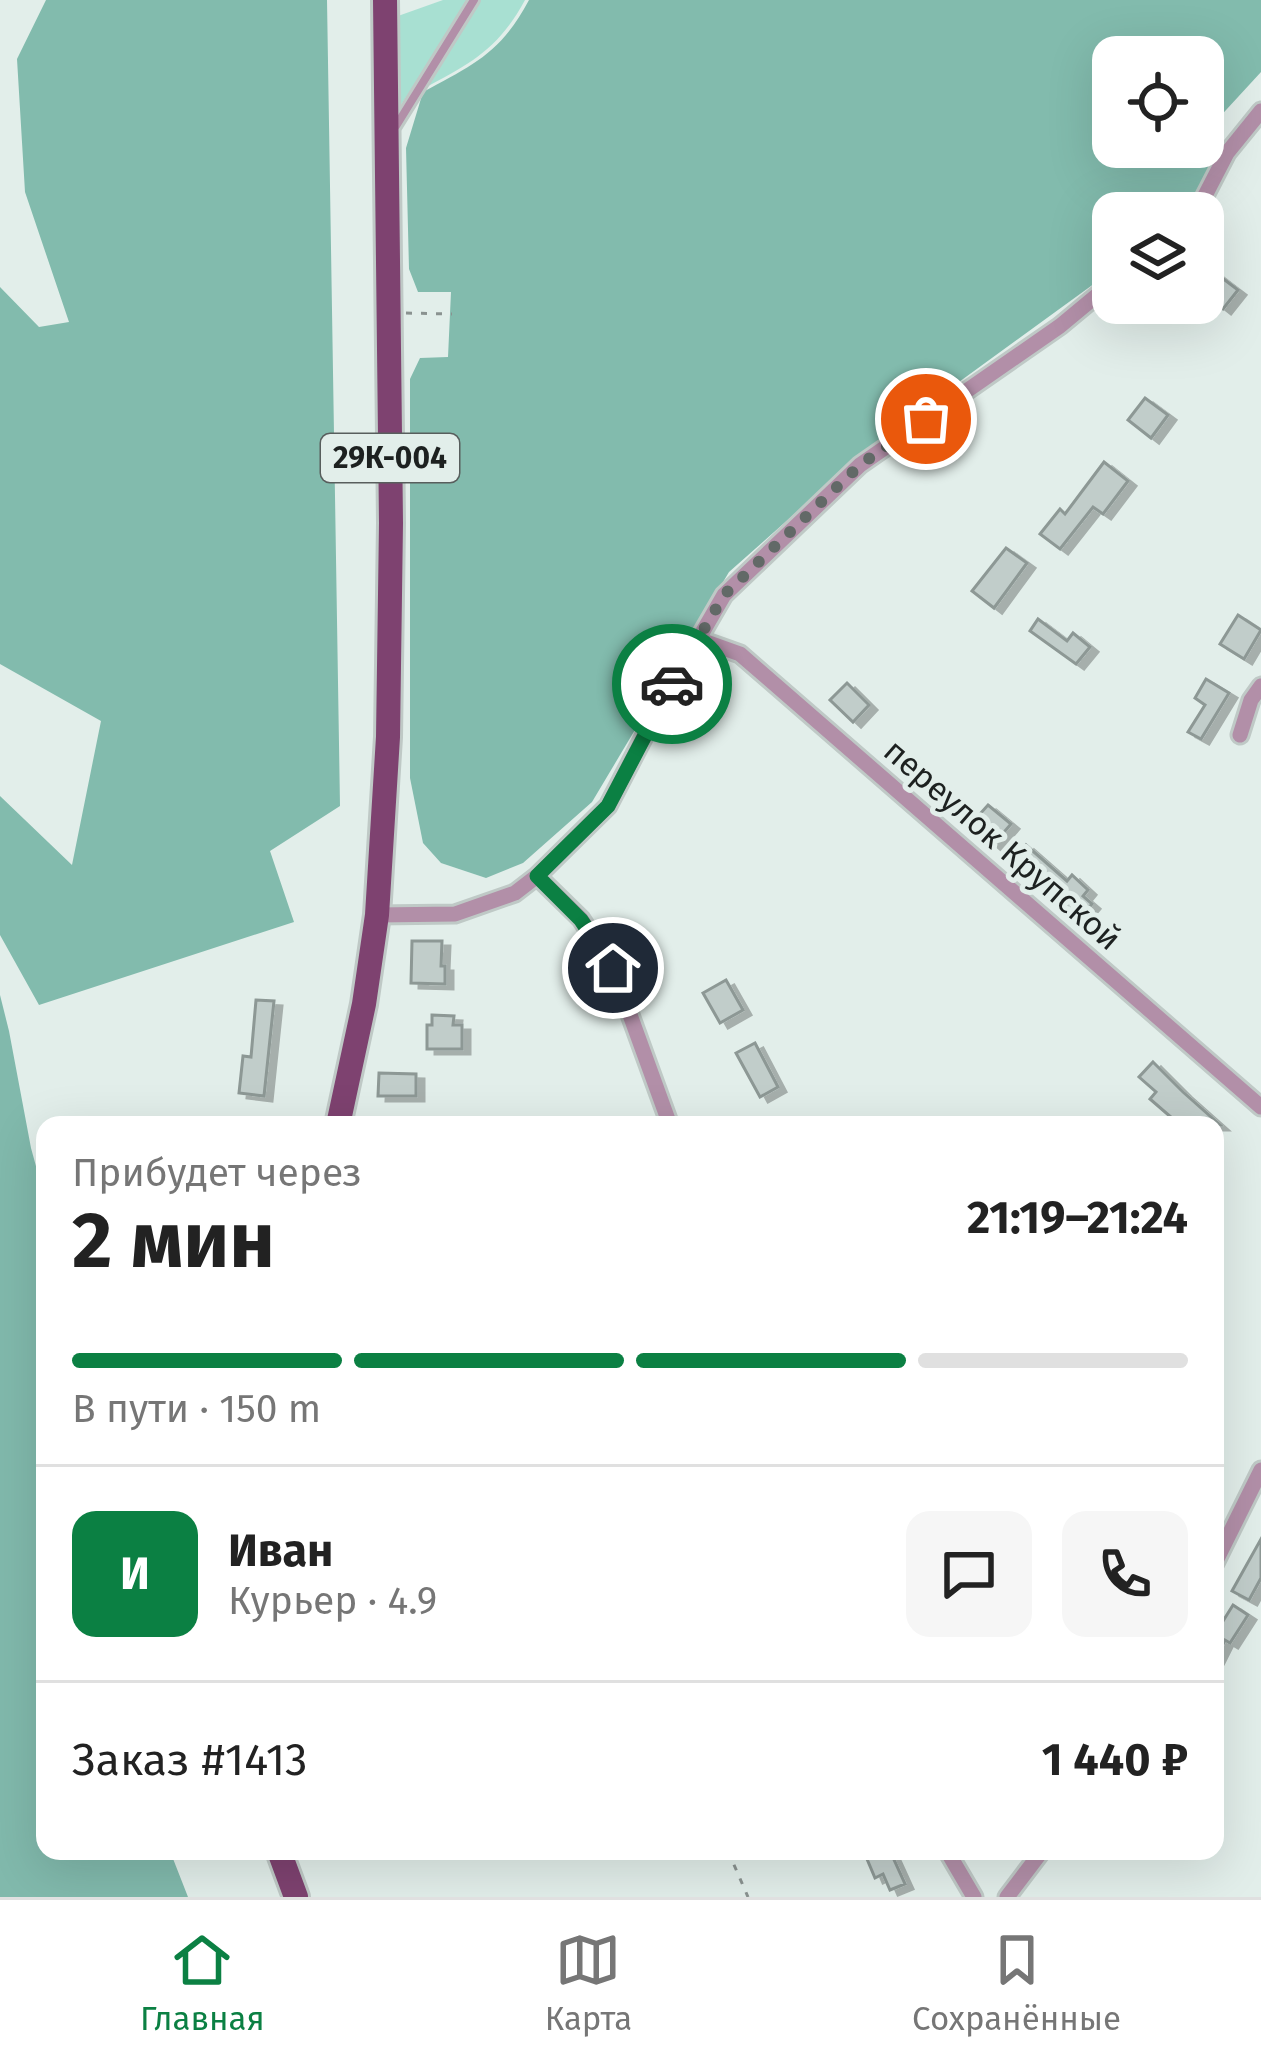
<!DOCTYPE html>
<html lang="ru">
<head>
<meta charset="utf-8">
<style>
  body { margin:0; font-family:"Fira Sans",sans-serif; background:#f6f6f6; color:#222; height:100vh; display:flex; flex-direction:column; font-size:45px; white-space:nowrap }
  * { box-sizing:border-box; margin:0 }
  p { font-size:39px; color:#767676 }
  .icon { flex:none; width:66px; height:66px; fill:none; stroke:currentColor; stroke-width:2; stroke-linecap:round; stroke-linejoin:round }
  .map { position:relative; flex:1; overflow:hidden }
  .panel { position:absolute; left:36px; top:1116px; width:1188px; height:744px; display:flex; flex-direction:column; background:#fff; border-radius:24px; box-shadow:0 12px 48px #0002 }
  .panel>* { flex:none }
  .buttons { position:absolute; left:1092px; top:36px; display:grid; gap:24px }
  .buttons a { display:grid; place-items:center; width:132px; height:132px; border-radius:24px; background:#fff; box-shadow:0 12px 48px #0002; font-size:60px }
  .pin { position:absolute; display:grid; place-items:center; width:102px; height:102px; color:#fff; margin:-51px; border:6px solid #fff; border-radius:50%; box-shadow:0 3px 12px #0007 }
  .courier { position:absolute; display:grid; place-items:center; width:120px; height:120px; margin:-60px; border:9px solid #0b8043; border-radius:50%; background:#fff; color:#222; box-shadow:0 3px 15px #0007 }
  .overview em { font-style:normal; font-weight:700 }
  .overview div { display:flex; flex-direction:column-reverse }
  .overview { display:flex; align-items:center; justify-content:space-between; height:204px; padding:0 36px }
  h1 { font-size:78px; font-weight:700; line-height:90px }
  .bar { display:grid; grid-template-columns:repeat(4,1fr); gap:18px 12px; align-content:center; height:144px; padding:0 36px }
  .bar i { height:15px; border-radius:9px; background:#e0e0e0 }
  .bar .active { background:#0b8043 }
  .bar p { grid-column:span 4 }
  .line { display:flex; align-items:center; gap:30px; padding:0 36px; border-top:3px solid #e0e0e0 }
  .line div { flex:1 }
  .round { display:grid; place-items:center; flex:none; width:126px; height:126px; border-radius:24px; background:#f6f6f6 }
  .tab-bar { display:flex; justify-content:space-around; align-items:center; height:168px; border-top:3px solid #e0e0e0; background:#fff; font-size:33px; color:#767676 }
  .tab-bar a { display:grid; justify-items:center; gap:6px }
  .tab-bar .active { color:#0b8043 }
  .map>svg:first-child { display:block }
</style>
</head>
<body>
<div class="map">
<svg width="1261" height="1897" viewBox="0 0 1261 1897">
  <defs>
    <filter id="shadow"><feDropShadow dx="8" dy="5" stdDeviation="0" flood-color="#0004"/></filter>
  </defs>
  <rect width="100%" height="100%" fill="#e2eeea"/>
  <path fill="#a8e0d2" d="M443,0H469L399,108L398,16Z
    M479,0H525C498,50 471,63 423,89Z"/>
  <path fill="#82bbad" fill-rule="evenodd" d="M46,0H327L340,806L270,851L294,922L39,1005L0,935V796L72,865L101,721L0,664V287L39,327L69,322L25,192L17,59Z
    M529,0H1261V72L1215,122L1214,167L1191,210L1188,213H1113V270L871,446L729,572L592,802L523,863L486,878L441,863L423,843L410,778V379L420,358L448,357L451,292H418L409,269L406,148L423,92C473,65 501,53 529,0ZM1113,57H1203V147H1113Z"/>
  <path fill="#81b9ac" d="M0,995L9,1031L31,1148L45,1199V1851H170L188,1897H0Z"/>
  <path fill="#c1cdca" stroke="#8d9895" stroke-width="3" filter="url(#shadow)" d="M1213,271L1238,290L1223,309L1203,293V285Z
    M1145,398L1168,415L1151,438L1128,420Z
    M1104,462L1128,481L1103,514L1093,507L1060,549L1040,534L1060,509L1065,514Z
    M1006,548L1027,563L994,608L972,591Z
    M1238,615L1261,630L1244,659L1220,644Z
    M1038,619L1067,641L1073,633L1090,647L1076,664L1030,631Z
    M1206,679L1229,693L1201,739L1188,732L1205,705L1195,698Z
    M847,683L869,705L853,722L830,700Z
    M988,805L1011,824L993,845L970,825Z
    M1026,845L1067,881L1072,875L1088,890L1083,896L1092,904L1080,918L1013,861Z
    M412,941H442L441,966H445V984L411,983Z
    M726,980L743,1010L720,1023L703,993Z
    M256,1000L274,1001L264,1096L239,1093L243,1056L251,1057Z
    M432,1015L454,1016L453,1025H462V1049H427V1025H432Z
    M755,1043L778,1087L760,1097L736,1053Z
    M1153,1062L1183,1092L1220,1125H1180L1150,1099L1156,1092L1139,1077Z
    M379,1073L416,1074V1096H378Z
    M1261,1539V1578L1249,1600L1232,1591Z
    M1233,1605L1248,1615L1230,1643L1225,1640L1215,1660V1634Z
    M885,1851H890L905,1884L890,1890L883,1874L875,1878L867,1859Z"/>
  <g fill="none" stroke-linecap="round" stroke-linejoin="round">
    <g stroke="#bfc9c6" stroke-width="14">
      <path id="service" d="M396,126L474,0"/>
    </g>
    <g stroke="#bfc9c6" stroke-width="21">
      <path id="minor" d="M1196,213L1227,153L1261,111
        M698,639L740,654L1261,1107
        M1240,735L1251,700L1261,686
        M537,876L581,919L613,968L670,1125
        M377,915L455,914L515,893L537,876L608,806L662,702L724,595L860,465L1060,326L1113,282
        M1215,1563L1261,1470
        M947,1851L974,1897
        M1007,1897L1042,1851"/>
    </g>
    <g stroke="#bfc9c6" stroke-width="30">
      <path id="primary" d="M338,1125L364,1004L377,915L388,737L391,523L385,0
        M279,1851L296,1897"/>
    </g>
    <path stroke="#8a9290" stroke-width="3" stroke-dasharray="6 9" stroke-linecap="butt" d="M406,313L452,314
      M728,1851L748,1897"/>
    <use href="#service" stroke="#b28fa8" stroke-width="8"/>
    <use href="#minor" stroke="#b28fa8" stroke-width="15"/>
    <use href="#primary" stroke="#7e4270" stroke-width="24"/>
  </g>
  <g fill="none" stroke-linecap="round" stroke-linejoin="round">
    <path stroke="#626967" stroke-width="12" stroke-dasharray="0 21.6" d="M672,684L724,595L860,465L926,419"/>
    <path stroke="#0b8043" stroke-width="15" d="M613,968L581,920L537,876L608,806L672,684"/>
  </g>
  <g text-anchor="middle" stroke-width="10" stroke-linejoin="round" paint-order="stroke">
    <rect fill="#e2eeea" stroke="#585e5d" stroke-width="3" x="321" y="434" width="138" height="48" rx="9"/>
    <g font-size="30" font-weight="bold" fill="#1d2120">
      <text x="390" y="468">29К-004</text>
    </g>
    <g font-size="33" fill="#1d2120" stroke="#e2eeea">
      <text transform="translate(1003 844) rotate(41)" y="12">переулок Крупской</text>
    </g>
  </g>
</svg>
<div class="buttons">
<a><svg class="icon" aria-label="locate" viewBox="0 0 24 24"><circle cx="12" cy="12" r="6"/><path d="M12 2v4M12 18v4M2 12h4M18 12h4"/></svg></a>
<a><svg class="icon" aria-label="layers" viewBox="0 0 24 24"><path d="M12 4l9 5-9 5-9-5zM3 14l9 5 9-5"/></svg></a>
</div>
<div class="pin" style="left:926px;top:419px;background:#ea580c"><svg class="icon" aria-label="bag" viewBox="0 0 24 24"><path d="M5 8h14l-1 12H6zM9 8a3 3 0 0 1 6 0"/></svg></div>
<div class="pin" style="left:613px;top:968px;background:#1f2937"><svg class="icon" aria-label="home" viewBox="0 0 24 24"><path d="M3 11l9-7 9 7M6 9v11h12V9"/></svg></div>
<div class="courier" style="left:672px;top:684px"><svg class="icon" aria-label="car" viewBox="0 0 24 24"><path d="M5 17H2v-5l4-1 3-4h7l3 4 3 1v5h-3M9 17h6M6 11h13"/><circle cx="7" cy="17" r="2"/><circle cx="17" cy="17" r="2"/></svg></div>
<section class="panel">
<div class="overview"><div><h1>2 мин</h1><p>Прибудет через</p></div><em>21:19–21:24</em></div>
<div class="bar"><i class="active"></i><i class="active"></i><i class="active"></i><i></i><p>В пути · 150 m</p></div>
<div class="line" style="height:216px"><b class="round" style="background:#0b8043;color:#fff">И</b><div><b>Иван</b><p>Курьер · 4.9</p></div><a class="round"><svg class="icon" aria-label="chat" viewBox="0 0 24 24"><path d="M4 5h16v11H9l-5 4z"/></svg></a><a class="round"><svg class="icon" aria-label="phone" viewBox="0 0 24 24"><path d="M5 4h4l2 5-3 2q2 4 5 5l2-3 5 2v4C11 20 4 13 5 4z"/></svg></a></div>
<div class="line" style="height:156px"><div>Заказ #1413</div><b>1 440 ₽</b></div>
</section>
</div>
<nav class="tab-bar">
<a class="active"><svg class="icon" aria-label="home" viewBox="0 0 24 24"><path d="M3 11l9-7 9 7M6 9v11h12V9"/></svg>Главная</a>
<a><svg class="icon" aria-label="map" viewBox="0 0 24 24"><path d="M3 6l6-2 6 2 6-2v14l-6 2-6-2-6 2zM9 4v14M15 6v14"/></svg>Карта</a>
<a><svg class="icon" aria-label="saved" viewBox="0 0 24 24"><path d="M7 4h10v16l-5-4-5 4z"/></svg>Сохранённые</a>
</nav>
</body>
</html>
